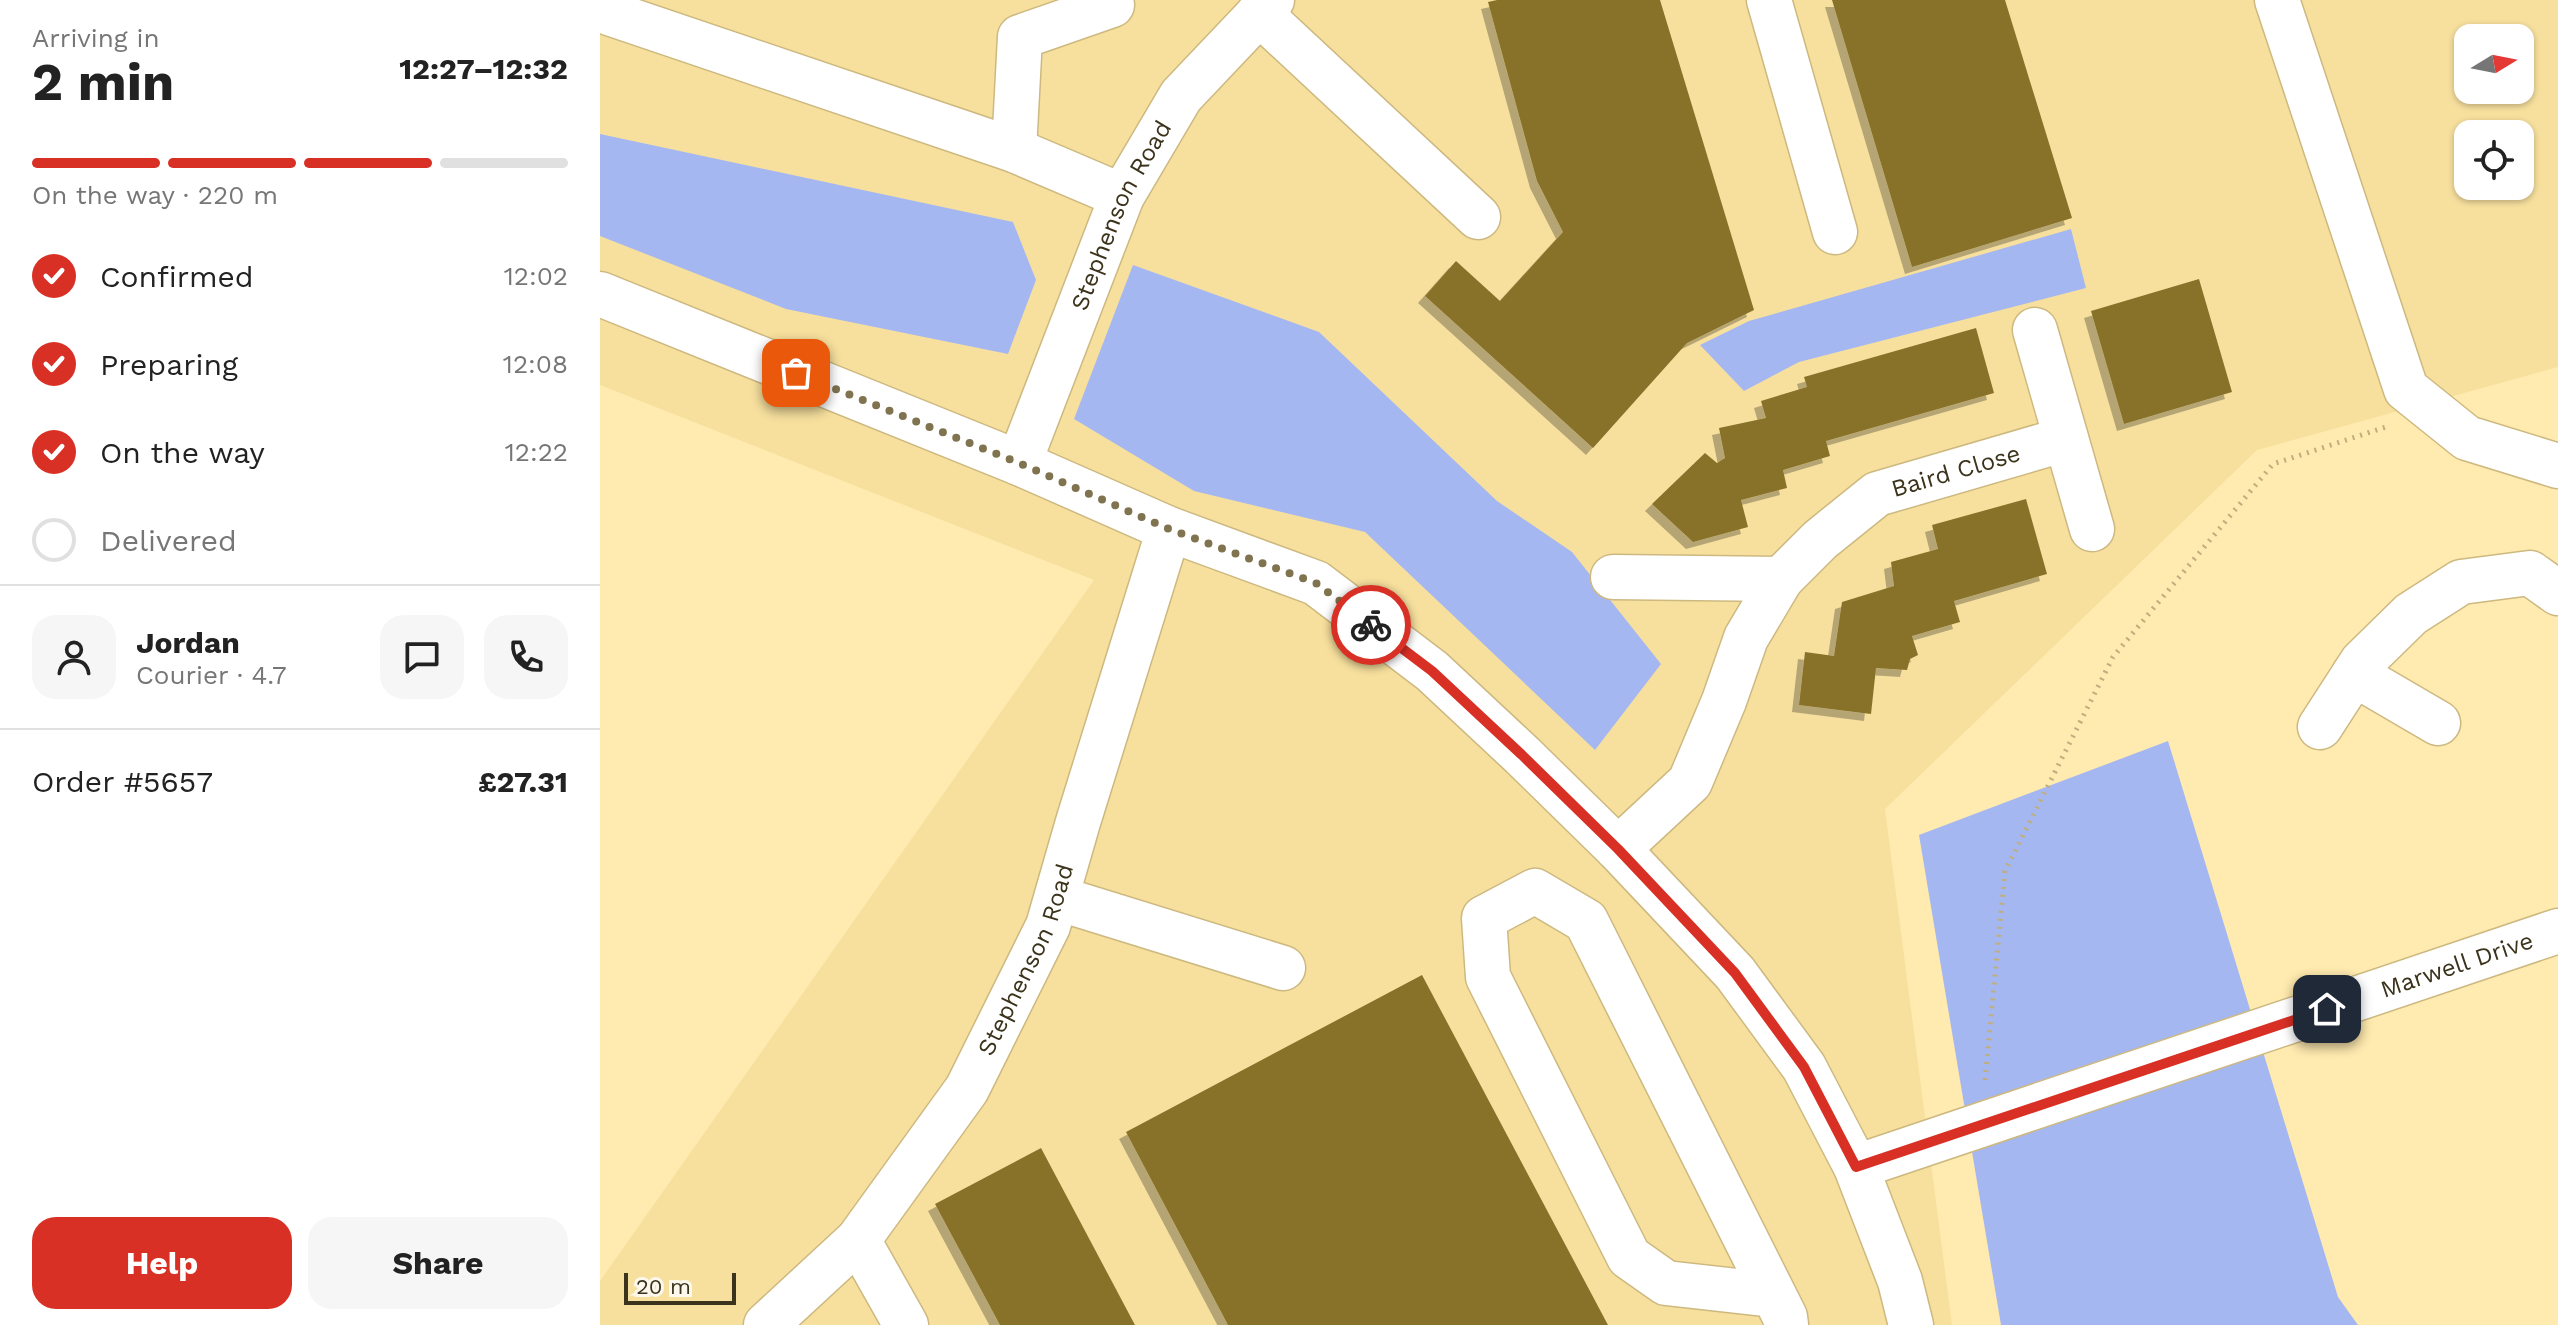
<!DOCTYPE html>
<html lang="en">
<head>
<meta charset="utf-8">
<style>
  body { margin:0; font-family:"Work Sans",sans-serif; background:#f6f6f6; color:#222; height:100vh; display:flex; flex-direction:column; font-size:30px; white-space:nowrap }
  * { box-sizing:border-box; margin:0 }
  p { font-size:26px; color:#767676 }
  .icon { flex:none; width:44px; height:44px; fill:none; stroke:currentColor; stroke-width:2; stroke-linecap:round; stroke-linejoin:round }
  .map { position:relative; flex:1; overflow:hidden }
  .panel { display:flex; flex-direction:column; background:#fff; width:600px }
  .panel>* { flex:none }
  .needle { width:52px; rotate:80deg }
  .controls { position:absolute; left:1854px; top:24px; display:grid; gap:16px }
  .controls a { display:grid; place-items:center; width:80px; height:80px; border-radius:16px; background:#fff; box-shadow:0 2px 6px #0004; font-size:40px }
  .scale { position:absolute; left:24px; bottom:20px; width:112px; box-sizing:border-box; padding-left:8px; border:4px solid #3b331b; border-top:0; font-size:22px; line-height:28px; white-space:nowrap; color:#3b331b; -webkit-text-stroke:6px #fcf8ed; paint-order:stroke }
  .pin { position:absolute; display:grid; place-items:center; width:68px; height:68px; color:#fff; margin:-34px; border-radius:16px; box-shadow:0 4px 12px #0006 }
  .courier { position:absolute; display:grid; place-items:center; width:80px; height:80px; margin:-40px; border:6px solid #d93025; border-radius:50%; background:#fff; color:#222; box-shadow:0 2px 10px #0007 }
  .summary em { font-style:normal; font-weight:700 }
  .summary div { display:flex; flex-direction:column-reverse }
  .summary { display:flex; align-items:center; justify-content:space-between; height:136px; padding:0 32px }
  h1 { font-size:52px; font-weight:700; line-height:60px }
  .bar { display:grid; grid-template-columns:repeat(4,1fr); gap:12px 8px; align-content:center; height:96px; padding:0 32px }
  .bar i { height:10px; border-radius:6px; background:#e0e0e0 }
  .bar .current { background:#d93025 }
  .bar p { grid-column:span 4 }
  .line { display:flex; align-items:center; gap:20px; padding:0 32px; border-top:2px solid #e0e0e0 }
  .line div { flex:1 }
  .round { display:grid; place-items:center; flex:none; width:84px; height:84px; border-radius:24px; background:#f6f6f6 }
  ol { padding:0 32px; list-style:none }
  li { display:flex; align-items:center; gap:24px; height:88px }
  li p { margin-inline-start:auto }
  li .icon { padding:8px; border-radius:50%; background:#d93025; color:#fff; stroke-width:4 }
  li:last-child { color:#767676 }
  li i { width:44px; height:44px; border:4px solid #e0e0e0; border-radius:50% }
  .action { display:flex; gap:16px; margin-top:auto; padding:16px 32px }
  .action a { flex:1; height:92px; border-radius:24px; background:#d93025; color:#fff; font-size:32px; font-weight:700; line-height:92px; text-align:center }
  .action a+a { background:#f6f6f6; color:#222 }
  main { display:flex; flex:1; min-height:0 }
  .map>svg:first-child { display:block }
</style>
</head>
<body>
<main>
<section class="panel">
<div class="summary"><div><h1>2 min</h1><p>Arriving in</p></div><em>12:27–12:32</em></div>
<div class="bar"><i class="current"></i><i class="current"></i><i class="current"></i><i></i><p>On the way · 220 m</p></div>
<ol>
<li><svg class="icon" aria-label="check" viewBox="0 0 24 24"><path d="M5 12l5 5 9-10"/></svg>Confirmed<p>12:02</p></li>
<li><svg class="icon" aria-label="check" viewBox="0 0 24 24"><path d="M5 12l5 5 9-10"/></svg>Preparing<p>12:08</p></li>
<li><svg class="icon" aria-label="check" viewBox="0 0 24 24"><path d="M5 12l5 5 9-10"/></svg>On the way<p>12:22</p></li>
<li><i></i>Delivered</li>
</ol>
<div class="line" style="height:144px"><a class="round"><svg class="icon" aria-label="person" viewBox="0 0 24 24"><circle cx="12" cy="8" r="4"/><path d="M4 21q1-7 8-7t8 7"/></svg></a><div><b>Jordan</b><p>Courier · 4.7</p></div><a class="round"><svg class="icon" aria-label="chat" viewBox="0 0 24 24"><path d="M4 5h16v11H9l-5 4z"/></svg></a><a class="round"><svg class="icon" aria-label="phone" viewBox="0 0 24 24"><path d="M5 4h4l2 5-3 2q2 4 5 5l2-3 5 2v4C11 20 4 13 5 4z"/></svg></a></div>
<div class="line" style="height:104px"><div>Order #5657</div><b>£27.31</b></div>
<div class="action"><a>Help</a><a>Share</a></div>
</section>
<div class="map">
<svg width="1958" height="1325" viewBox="0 0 1958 1325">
  <defs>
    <filter id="shadow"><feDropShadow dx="-7" dy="7" stdDeviation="0" flood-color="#0004"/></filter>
  </defs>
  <rect width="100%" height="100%" fill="#ffeaaf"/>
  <path fill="#f7e09e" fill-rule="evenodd" d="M0,0H1958V367L1657,450L1285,809L1352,1325H0V1281L494,580L0,385ZM1868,38H1920V90H1868ZM1868,134H1920V186H1868Z"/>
  <path fill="#a5b7f1" d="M0,134L413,222L436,280L408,354L186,309L0,236Z
    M1471,229L1486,288L1199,362L1144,391L1100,345L1149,321Z
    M533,265L719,332L897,501L972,552L1061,664L995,750L765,532L594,491L474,419Z
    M1568,741L1738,1297L1758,1325H1401L1319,835Z"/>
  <path fill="#88722c" filter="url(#shadow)" d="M897,0H1060L1154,310L1087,343L993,448L825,296L856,261L900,301L963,232L937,181L888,2Z
    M1232,0H1405L1472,218L1312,267Z
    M1599,279L1632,392L1524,424L1491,311Z
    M1376,328L1394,393L1226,441L1230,456L1183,470L1187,488L1141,500L1148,527L1093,542L1052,504L1105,453L1117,463L1125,458L1119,428L1166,418L1161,401L1207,387L1204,377Z
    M1426,499L1447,574L1354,601L1360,622L1312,636L1318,655L1310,659L1307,670L1276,668L1271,714L1199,705L1205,652L1234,656L1242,602L1294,586L1291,562L1338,549L1332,525Z
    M822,975L1008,1325H628L526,1132Z
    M441,1148L535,1325H400L335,1204Z"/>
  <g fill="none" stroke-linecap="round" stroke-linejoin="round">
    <g stroke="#cdb980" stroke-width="47">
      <g id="minor">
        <path d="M1169,0L1235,232"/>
        <path d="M1677,0L1806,389L1867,438L1958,466"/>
        <path d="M0,10L414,150L522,196"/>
        <path d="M659,13L878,217"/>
        <path d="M414,150L420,37L512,5"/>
        <path d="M0,294L419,463L569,529L716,583L832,671L922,755L1018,849L1135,973L1204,1067L1256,1167L1300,1281L1311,1325"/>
        <path d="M1435,330L1492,529"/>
        <path id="s1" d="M419,463L522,196L581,96L672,0"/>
        <path d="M1013,577L1181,579"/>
        <path d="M1754,674L1838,723"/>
        <path d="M1720,727L1762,662L1811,614L1861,582L1930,573L1958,593"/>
        <path id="s2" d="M1018,849L1090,782L1124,701L1146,638L1181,579L1220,540L1277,494L1466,439"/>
        <path d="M457,898L683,968"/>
        <path id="s3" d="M1256,1167L1958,931"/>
        <path d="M258,1240L306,1325"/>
        <path d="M1173,1295L1066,1283L1029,1257L888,977L884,918L935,891L986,921L1185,1317L1186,1325"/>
        <path id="s4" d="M166,1325L258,1240L367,1089L448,926L478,822L569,529"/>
      </g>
    </g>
    <path stroke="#bfae7e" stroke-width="5" stroke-dasharray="2 6" stroke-linecap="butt" d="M1385,1080L1405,871L1513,657L1673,464L1789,426"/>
    <use href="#minor" stroke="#fff" stroke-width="44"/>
  </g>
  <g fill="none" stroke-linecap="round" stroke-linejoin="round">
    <path stroke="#80734f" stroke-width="8" stroke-dasharray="0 14.4" d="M196,373L419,463L569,529L716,583L771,625"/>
    <path stroke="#d93025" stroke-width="10" d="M771,625L832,671L922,755L1018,849L1135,973L1204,1067L1256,1167L1727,1009"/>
  </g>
  <g text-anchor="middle" stroke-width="8" stroke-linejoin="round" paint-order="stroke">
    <g font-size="24" fill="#3b331b" stroke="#fcf8ed">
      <text dy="8" stroke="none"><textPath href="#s1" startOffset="268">Stephenson Road</textPath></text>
      <text dy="8" stroke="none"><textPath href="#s2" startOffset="532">Baird Close</textPath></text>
      <text dy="8" stroke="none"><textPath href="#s4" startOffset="454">Stephenson Road</textPath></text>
      <text dy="8" stroke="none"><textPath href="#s3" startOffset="634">Marwell Drive</textPath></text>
    </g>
  </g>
</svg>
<div class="controls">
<a><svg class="needle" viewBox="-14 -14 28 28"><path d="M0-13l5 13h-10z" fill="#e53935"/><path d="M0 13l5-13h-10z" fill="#767676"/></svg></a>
<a><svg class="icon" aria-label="locate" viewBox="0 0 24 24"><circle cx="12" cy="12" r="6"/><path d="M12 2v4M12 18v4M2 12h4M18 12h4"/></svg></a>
</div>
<div class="scale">20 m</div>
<div class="pin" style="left:196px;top:373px;background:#ea580c"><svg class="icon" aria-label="bag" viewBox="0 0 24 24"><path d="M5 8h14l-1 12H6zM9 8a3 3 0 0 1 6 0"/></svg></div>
<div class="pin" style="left:1727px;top:1009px;background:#1f2937"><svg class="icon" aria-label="home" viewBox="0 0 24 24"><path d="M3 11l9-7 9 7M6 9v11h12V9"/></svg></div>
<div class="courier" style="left:771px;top:625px"><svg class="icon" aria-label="bike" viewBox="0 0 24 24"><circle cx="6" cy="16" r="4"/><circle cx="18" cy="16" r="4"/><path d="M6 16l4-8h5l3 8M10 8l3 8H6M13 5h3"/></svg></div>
</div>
</main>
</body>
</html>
